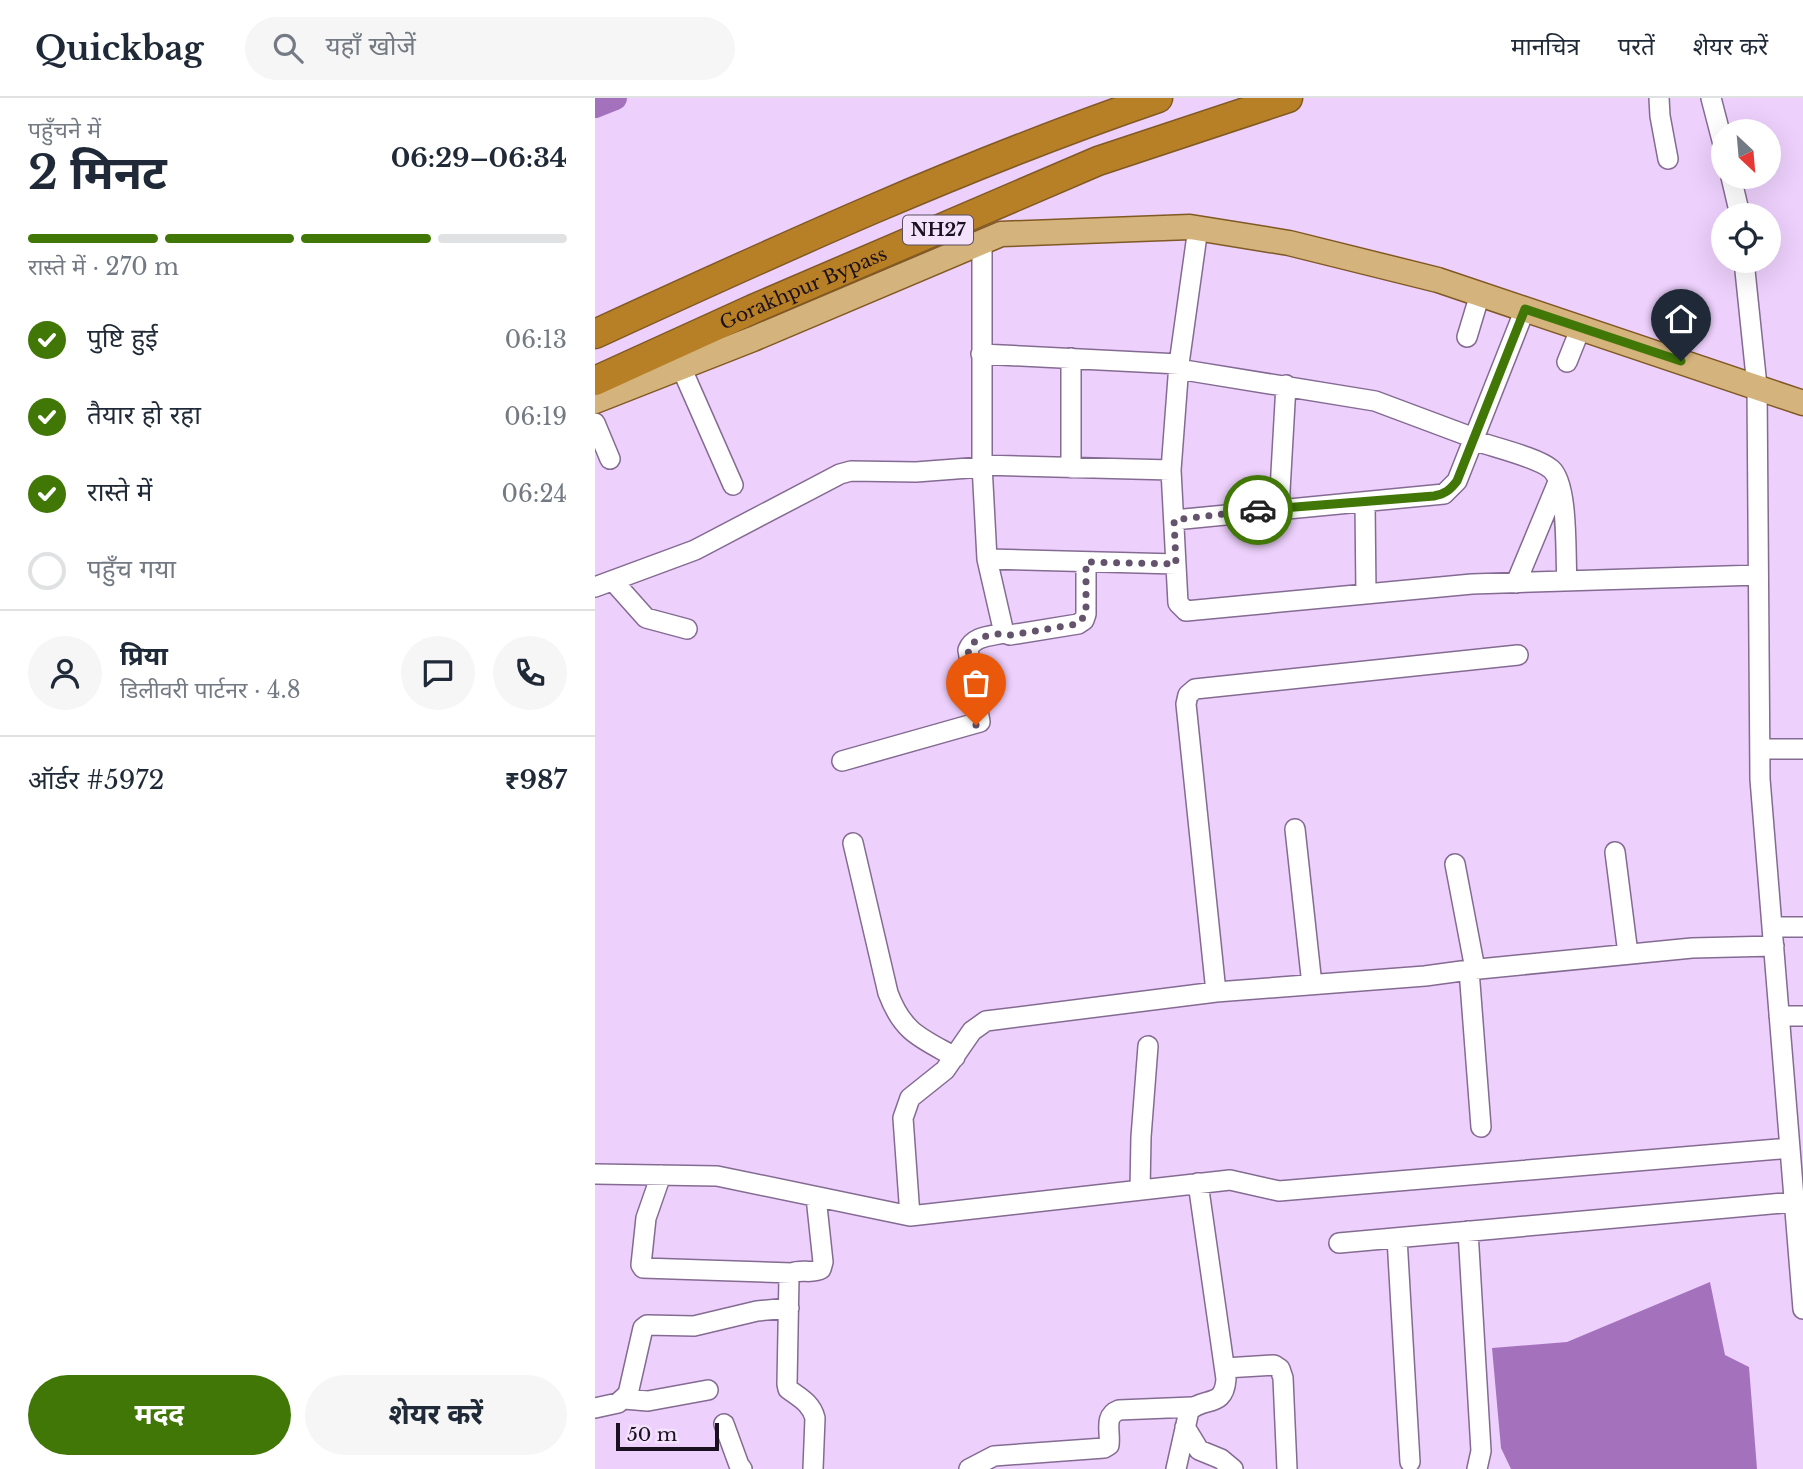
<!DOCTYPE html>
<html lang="hi">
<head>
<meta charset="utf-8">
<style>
  body { margin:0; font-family:"Libre Baskerville","Noto Sans Devanagari",serif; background:#f6f6f7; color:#1f2937; height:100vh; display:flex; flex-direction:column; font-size:26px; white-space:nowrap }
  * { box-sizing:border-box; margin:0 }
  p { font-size:23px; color:#747a83 }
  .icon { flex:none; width:38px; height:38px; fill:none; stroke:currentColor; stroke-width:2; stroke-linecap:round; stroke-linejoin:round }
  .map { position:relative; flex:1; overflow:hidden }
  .drawer { display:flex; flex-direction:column; background:#fff; width:595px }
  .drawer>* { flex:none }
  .needle { width:46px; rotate:154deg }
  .fabs { position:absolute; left:1116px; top:21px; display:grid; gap:14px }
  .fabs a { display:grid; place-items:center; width:70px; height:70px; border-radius:50%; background:#fff; box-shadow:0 7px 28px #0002; font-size:35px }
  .scale { position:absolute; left:21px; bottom:18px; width:103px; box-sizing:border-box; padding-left:7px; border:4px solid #1a101f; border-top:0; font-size:19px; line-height:24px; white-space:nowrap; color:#1a101f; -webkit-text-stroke:5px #f4e2fd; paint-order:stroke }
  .pin { position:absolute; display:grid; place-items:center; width:60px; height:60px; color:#fff; margin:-72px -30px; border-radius:50% 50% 50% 0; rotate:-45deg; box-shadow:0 0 7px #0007 }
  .pin .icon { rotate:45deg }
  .courier { position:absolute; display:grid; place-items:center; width:70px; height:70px; margin:-35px; border:5px solid #407706; border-radius:50%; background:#fff; color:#222; box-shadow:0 2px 9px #0007 }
  .headline em { font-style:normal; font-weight:700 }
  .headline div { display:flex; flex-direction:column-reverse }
  .headline { display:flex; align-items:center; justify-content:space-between; height:119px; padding:0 28px }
  h1 { font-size:46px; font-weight:700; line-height:52px }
  .bar { display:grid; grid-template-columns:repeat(4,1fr); gap:10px 7px; align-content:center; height:84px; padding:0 28px }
  .bar i { height:9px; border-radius:5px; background:#e0e1e3 }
  .bar .selected { background:#407706 }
  .bar p { grid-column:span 4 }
  .line { display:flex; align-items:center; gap:18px; padding:0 28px; border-top:2px solid #e0e1e3 }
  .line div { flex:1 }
  .round { display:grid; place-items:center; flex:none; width:74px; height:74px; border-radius:37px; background:#f6f6f7 }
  ol { padding:0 28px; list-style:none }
  li { display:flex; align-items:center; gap:21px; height:77px }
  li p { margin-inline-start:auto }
  li .icon { padding:7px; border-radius:50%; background:#407706; color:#fff; stroke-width:4 }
  li:last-child { color:#747a83 }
  li i { width:38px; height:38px; border:4px solid #e0e1e3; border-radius:50% }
  .button { display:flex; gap:14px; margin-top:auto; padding:14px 28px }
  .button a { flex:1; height:80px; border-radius:42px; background:#407706; color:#fff; font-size:28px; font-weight:700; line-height:80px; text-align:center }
  .button a+a { background:#f6f6f7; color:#1f2937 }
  header { display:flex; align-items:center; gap:42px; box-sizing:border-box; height:98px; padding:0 35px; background:#fff; border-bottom:2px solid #e0e1e3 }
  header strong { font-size:33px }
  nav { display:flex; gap:38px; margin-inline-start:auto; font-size:24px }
  .search { width:490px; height:63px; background:#f6f6f7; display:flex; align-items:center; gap:18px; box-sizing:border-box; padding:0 24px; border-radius:38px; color:#747a83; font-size:26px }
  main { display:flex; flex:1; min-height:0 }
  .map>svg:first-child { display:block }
</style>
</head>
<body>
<header>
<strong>Quickbag</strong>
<div class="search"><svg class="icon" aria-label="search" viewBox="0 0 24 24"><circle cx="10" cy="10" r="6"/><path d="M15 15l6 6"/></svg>यहाँ खोजें</div>
<nav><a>मानचित्र</a><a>परतें</a><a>शेयर करें</a></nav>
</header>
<main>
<section class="drawer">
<div class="headline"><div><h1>2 मिनट</h1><p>पहुँचने में</p></div><em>06:29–06:34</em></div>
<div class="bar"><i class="selected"></i><i class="selected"></i><i class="selected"></i><i></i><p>रास्ते में · 270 m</p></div>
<ol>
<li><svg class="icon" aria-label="check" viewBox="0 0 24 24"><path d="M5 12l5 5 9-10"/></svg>पुष्टि हुई<p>06:13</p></li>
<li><svg class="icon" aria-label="check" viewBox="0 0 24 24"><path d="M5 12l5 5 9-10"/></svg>तैयार हो रहा<p>06:19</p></li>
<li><svg class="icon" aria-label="check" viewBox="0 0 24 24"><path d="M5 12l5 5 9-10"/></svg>रास्ते में<p>06:24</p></li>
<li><i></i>पहुँच गया</li>
</ol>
<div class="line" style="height:126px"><a class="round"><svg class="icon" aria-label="person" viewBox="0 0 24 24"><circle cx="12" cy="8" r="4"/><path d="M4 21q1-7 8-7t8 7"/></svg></a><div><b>प्रिया</b><p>डिलीवरी पार्टनर · 4.8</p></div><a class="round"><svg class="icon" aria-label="chat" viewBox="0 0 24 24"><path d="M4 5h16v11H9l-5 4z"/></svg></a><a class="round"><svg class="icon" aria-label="phone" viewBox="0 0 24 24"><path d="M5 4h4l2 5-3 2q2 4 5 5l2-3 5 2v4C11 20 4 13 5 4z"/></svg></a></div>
<div class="line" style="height:91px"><div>ऑर्डर #5972</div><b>₹987</b></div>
<div class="button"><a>मदद</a><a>शेयर करें</a></div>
</section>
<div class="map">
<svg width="1208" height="1371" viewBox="0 0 1208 1371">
  <rect width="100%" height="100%" fill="#edd0fc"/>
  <path fill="#a472bc" d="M1115,1184L1130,1257L1154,1269L1162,1371H916L906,1350L897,1250L972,1244Z"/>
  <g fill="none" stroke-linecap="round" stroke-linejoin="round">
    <path stroke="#a472bc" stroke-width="24" d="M0,8L20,0"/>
    <g stroke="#846b92" stroke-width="22">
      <path id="minor" d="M1064,0L1065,18L1073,61
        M1116,0L1129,50
        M1136,79L1145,117
        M603,130L584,266L576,372L583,505L591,513L877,486L1163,477
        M387,144V367L392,461L409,535L415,537L483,526L489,522L491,516V464
        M1149,163L1162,288L1165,681L1208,1211
        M872,239L885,196
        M386,256L584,266
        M476,260V370
        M972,264L986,229
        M86,269L138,387
        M583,271L780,303L879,340
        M0,325L15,361
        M878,342C897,349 942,359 956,371C974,386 970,459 972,483
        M387,367L576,372
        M770,405L771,496
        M684,410L691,287
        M579,422L849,396L862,383L930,211
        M392,461L581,466
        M18,483L51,520L92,531
        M921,485L963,384
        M0,489L100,452L245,376L256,373L321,374L387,369
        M1165,651H1208
        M247,663L385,624L373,552C378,538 396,538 409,535
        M700,731L717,887
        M258,745L293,895C308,935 326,940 360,959
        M1020,754L1033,856
        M860,766L880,871
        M1177,829H1208
        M874,872L886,1029
        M621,894L591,606L593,597L600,591L923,557
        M1184,918H1208
        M0,1076L122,1078L315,1118L635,1082L684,1093L1195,1050
        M66,1077L51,1120L46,1167L48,1170L197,1175
        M545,1092L546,1039L553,948
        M315,1118L308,1020L315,1000L350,972L377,933L391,923L621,894L830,878L874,872L1097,850L1179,848
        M873,1133L886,1353L882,1371
        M802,1140L815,1364
        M744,1145L1199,1104
        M630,1270L679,1267L685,1271L688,1280L692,1371
        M29,1301L53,1303L113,1292
        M0,1310L23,1305L33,1296L48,1230L52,1227L99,1228L162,1213L194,1210
        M129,1326L144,1367L147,1371
        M590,1329L604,1352L626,1361L638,1371
        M218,1371L220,1320C216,1305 205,1300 193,1291L192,1286L194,1179L197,1175C206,1171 218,1176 226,1171L228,1164L221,1099
        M374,1371L399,1358L509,1350L514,1347C516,1334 508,1318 524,1312L597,1309
        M581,1371L594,1313C609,1298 629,1311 631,1281L603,1085"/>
    </g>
    <g stroke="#815924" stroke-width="27">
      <path id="major" d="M0,303L158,241L406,136L595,129L694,145L843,182L1208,305"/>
    </g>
    <g stroke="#815924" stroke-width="31">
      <g id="highway">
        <path d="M0,236C185,151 370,66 563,0"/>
        <path id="s1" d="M0,283L158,211L503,63L693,0"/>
      </g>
    </g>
    <use href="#minor" stroke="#fff" stroke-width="19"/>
    <use href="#major" stroke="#d4b37d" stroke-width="24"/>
    <use href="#highway" stroke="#b88026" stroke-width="28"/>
  </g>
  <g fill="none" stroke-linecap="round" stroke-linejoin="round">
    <path stroke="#64536c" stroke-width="7" stroke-dasharray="0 12.6" d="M381,627L386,620L373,552C378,539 403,533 415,537L483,526L491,516V464L581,466L579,422L663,412"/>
    <path stroke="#407706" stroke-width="9" d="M663,412L839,398C850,396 855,392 862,383L930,211L1086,263"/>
  </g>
  <g text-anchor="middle" stroke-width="7" stroke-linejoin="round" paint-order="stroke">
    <rect fill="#f4e2fd" stroke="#5b4f62" stroke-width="2" x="308" y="117.5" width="70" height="29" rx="5"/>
    <g font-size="18" font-weight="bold" fill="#1a101f">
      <text x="343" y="138">NH27</text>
    </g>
    <g font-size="19" fill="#1a101f" stroke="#f4e2fd">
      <text dy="7" stroke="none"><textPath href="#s1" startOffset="228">Gorakhpur Bypass</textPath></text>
    </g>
  </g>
</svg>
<div class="fabs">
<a><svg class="needle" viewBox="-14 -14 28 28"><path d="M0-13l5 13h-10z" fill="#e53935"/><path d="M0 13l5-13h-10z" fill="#747a83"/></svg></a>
<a><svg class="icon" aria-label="locate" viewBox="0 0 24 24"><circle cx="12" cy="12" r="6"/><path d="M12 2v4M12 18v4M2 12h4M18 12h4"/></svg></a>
</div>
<div class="scale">50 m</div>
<div class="pin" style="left:381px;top:627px;background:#ea580c"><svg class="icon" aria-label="bag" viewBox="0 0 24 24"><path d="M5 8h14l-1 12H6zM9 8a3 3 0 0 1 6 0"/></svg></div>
<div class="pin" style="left:1086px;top:263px;background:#1f2937"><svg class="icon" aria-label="home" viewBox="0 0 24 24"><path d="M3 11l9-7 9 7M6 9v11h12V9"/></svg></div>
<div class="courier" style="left:663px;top:412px"><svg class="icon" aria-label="car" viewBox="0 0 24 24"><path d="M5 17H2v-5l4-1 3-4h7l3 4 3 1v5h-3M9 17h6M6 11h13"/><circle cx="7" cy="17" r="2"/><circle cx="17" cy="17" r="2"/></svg></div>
</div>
</main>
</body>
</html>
